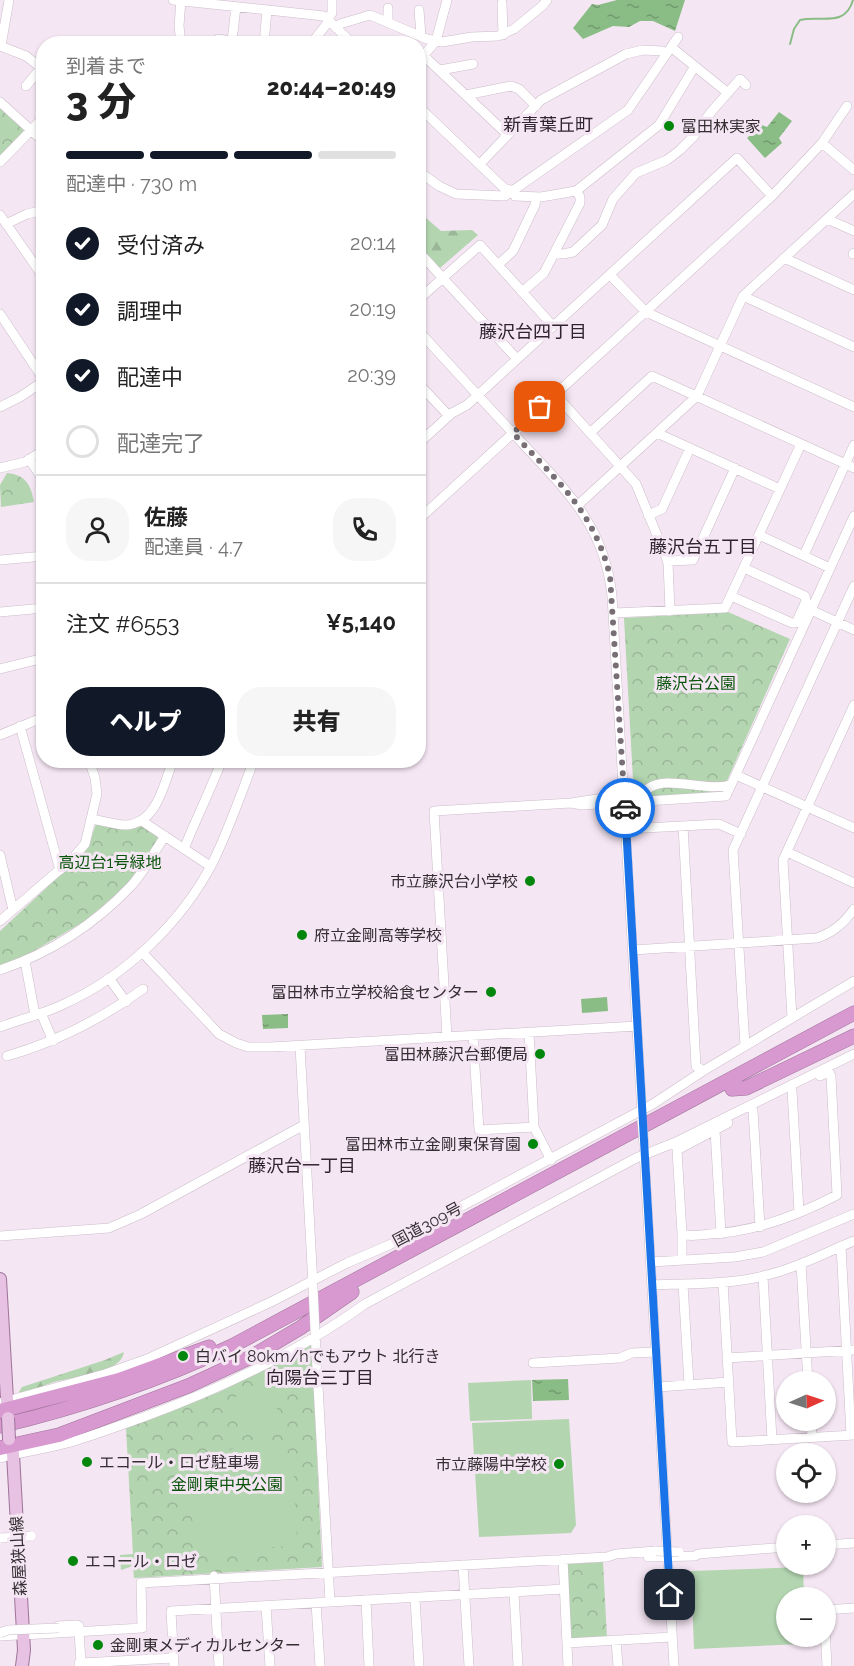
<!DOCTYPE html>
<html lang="ja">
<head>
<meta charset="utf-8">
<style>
  body { margin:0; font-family:Raleway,"Noto Sans JP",sans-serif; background:#f6f6f6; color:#222; height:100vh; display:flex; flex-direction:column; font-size:22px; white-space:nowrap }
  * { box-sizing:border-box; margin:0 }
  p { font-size:20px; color:#767676 }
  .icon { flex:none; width:33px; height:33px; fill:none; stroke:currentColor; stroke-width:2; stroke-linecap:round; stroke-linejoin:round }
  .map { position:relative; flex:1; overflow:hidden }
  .sheet { position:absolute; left:36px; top:36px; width:390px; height:732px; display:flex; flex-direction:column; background:#fff; border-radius:24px; box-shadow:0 2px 4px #0004 }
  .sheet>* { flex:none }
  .needle { width:39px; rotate:87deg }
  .fabs { position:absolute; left:776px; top:1371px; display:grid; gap:12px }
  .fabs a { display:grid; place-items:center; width:60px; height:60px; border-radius:50%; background:#fff; box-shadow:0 2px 4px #0004; font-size:30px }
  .pin { position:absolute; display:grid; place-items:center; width:51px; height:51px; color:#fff; margin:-26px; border-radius:12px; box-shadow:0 3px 9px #0006 }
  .courier { position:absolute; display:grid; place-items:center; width:60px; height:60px; margin:-30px; border:4px solid #1a73e8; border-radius:50%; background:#fff; color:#222; box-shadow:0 2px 8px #0007 }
  .overview em { font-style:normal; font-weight:800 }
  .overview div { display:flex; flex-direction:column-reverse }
  .overview { display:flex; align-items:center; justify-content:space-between; height:102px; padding:0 30px }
  h1 { font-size:39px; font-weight:800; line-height:45px }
  .bar { display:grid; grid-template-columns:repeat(4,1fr); gap:9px 6px; align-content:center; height:72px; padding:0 30px }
  .bar i { height:8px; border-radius:4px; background:#e0e0e0 }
  .bar .on { background:#111827 }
  .bar p { grid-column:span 4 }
  .line { display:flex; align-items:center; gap:15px; padding:0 30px; border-top:2px solid #e0e0e0 }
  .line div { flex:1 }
  .round { display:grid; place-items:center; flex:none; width:63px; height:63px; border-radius:24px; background:#f6f6f6 }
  ol { padding:0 30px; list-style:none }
  li { display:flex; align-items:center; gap:18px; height:66px }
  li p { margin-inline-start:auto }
  li .icon { padding:6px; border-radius:50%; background:#111827; color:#fff; stroke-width:4 }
  li:last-child { color:#767676 }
  li i { width:33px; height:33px; border:3px solid #e0e0e0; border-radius:50% }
  .action { display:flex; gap:12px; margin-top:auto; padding:12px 30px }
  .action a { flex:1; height:69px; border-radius:24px; background:#111827; color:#fff; font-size:24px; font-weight:800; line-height:69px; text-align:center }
  .action a+a { background:#f6f6f6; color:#222 }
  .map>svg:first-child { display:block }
</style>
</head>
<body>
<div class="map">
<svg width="854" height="1666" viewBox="0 0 854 1666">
  <defs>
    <pattern id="forest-firs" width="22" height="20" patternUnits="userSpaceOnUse" patternTransform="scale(1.5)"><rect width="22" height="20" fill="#b3d5b0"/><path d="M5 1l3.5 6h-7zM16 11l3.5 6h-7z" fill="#9bb798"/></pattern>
    <pattern id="park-crowns" width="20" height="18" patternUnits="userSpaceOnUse" patternTransform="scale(1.5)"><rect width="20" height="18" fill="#b3d5b0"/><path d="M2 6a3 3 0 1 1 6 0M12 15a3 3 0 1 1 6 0" fill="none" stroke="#9bb798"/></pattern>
    <pattern id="water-ripples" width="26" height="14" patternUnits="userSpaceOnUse" patternTransform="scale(1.5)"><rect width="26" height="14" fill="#8abd86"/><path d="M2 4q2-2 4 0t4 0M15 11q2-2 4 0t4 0" fill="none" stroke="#729a6e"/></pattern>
  </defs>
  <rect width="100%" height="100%" fill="#f5e6f3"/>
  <path fill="url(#forest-firs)" d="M418,211L441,231L472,230L478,235L440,268L419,245Z
    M124,1352C121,1374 72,1377 54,1382C44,1385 34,1390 24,1394L19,1392L22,1387L105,1360Z"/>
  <path fill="url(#park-crowns)" d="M0,108L21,126L24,131L0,158Z
    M7,473C26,475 31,485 34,502L1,507L0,485Z
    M728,612L790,639L722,792L634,798L624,618Z
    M96,824L141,825L160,837L130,883L85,921L20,959L0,965V931L84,853L90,841Z
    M312,1345L322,1567L134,1578L133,1566L121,1570L120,1555L133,1554L126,1428L219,1392Z
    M603,1562L607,1638L570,1640L566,1564Z"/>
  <path fill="#b3d5b0" d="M531,1380L532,1419L470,1421L468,1383Z
    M269,1385L282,1423L244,1436L234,1406L232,1407L229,1399Z
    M569,1419L576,1525L571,1533L479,1537L472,1423Z
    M264,1443L286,1450L293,1460L297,1540L291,1546L210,1551C207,1549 201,1546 199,1543C197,1539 196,1533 195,1529C187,1506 193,1478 212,1461C226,1447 245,1445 264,1443Z
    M803,1567L804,1597L786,1598V1636L806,1637V1640L800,1644L694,1649L691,1571Z"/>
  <path fill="url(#water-ripples)" d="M617,0H685L675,31L653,21H640L629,27L613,26L583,39L573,28L592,4L598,5Z
    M779,112L792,121L779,138L782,143L765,158L747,138L762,125L767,127Z
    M607,997L608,1011L582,1013L581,999Z
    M288,1014V1028L263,1029L262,1015Z
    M568,1379L569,1400L533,1401L532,1380Z"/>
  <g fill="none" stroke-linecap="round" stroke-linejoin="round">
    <path stroke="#8abd86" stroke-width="2" d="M790,44L794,29L800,20C821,15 845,28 853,0"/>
    <g stroke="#cbbdc9" stroke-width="10">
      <path id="minor" d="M173,0L324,16L353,44
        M502,3L503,35
        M388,8V22
        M419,10L421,36
        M328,19L332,13V0
        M336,28L340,24L370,15L427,39L442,42L472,37L498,36L514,29L542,6L547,0
        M218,39L232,41L236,7
        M181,44L179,26L181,0
        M264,44L267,10
        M311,44L329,21
        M0,46L26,56L44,70
        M1,46L9,0
        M671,47L728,93
        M424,56L508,135
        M418,62L436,41L447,0
        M440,70L473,64
        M26,86L41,68
        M466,95L511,86L519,89L536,106
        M0,102L44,142
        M418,106L504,188L513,191L515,196L541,197L576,191L659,125L695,66
        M822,143L854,170
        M0,162L44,117
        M480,164L541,100L626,54L643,50L662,51L667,53
        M418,171L439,186L456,194L505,196L628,110L678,37
        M0,215L44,278
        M827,219L854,231
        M6,224L27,214L44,210
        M418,251L517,359
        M555,252L563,254L573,252L602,225L613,199L636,173L667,160L680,150L693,137L711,112L740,79L746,85
        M853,254L854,253
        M784,258L854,290
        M498,265L513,251L535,205L536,197
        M610,275L646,312L854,407
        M522,292L544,273L580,203V197L576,191
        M743,296L854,347
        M418,300L480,245L553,326
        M0,314L44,380
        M418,330C449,364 480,398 512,432C560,485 604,520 612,596L642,1114
        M418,383L449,416
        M555,394L636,484L668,562L670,611
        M0,407L20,397L44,381
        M591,432L652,376L854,468
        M657,433L780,489
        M418,444L452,413L467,405L737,158L772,196
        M29,459L44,481
        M0,468L25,462L44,450
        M578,505L697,396L743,296L854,194
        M648,515L662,509L690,448
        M418,520L772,196L822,143L847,106
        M759,535L830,568
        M804,555L854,445
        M0,560L44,556
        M667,561L693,560L735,468
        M731,596L792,623H796L806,601L805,596L744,568
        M811,610L854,630
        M0,612L44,608
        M614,613L725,608L801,444
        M0,669L44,658
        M20,726L60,870
        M0,735L44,717
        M736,775L854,828
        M649,788C666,775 706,792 730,785
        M571,803L582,805L726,796L854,516
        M92,819C103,821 115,825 125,825C157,824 164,784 173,760
        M142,821L210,866
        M683,826L696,1066L703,1071
        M626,829L719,824L741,834
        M184,849C196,819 210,791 222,760
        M787,852L854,883
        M0,855L13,910
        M0,921L72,859L85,844L97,794L95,778L89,760
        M633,950L817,938C834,932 844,923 854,909
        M142,952L219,1034L236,1043L248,1047H271L637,1026
        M25,961L35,1015
        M0,970C50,953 95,924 131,886C144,872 154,852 165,836
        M109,978L126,1002
        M41,1013L53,1041
        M792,1018L783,860L854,705
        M0,1027C21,1019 44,1014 64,1004C126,976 182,922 213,862C229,829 241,794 254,760
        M529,1032L534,1127L551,1160
        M473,1036L479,1130L534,1127
        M447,1037L434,811L571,803L610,797
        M300,1046L313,1285
        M745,1046L733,850L854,586
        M7,1056C56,1042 101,1019 143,989
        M792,1090L799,1212
        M753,1110L760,1227
        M715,1130L721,1234
        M644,1151L674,1666
        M682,1234C690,1237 701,1235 709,1234C754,1232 797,1216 837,1195L831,1076L829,1072L820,1076
        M0,1236L109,1228L141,1214L304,1125
        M841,1246L851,1435
        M682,1260V1234L677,1150L728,1123
        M651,1262L735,1257L763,1252L854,1214
        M801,1264L808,1382
        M763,1276L772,1440
        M723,1282L732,1442L854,1435
        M683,1284L689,1385
        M652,1285C689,1283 727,1285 763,1276C795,1269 824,1253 854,1241
        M315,1332L330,1602
        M727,1358L854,1350
        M533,1363L620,1358L632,1353L656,1352
        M658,1387L729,1382
        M0,1403L105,1374L147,1359L271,1302L347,1263L389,1245L653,1104L703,1071L854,981
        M811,1420L812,1438
        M0,1458C24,1451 47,1449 71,1442C95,1435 118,1426 141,1418C220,1389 296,1354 365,1304L636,1158L676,1142L854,1054
        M825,1545L854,1543
        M648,1557L695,1556L698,1554L786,1547
        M563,1559L568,1666
        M463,1565L469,1666
        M214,1576L219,1666
        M514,1592L518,1666
        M415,1598L419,1666
        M366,1600L369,1666
        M316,1603L320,1666
        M266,1606L270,1666
        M825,1610L854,1608
        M77,1625L79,1626L77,1628H59L58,1626Z
        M825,1627L827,1666
        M79,1631L81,1663H79V1666
        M23,1635L142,1628L141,1583L607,1557L616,1554L656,1551
        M0,1636L18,1635
        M616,1640L618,1666
        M567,1643L672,1637
        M81,1663L173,1658
        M174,1666L171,1611L564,1589"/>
    </g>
    <g stroke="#9e7499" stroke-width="14">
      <path id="major" d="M0,1279L8,1416
        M9,1439L13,1454L24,1650L22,1666"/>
    </g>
    <g stroke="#9e7499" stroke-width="15">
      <path id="highway" d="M732,1089L746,1088L854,1036
        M0,1411L119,1380L209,1347
        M0,1426C80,1407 157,1381 232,1346L854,1013
        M0,1448L59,1435L188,1386L251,1357L300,1328L352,1292"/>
    </g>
    <use href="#minor" stroke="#fff" stroke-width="9"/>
    <use href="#major" stroke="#e7c2e3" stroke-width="12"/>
    <use href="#highway" stroke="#d799d0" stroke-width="14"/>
    <g stroke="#cbbdc9" stroke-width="10" stroke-linecap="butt">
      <path id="minor-bridge" d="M610,797L638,795L649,788
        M642,1120L644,1146
        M313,1287L315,1330
        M1,1538L31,1536
        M656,1551L679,1552
        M0,1633L8,1630L59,1628"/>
    </g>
    <g stroke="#9e7499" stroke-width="14" stroke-linecap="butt">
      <path id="major-bridge" d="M8,1418L9,1439"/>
    </g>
    <use href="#minor-bridge" stroke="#fff" stroke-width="9"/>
    <use href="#major-bridge" stroke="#e7c2e3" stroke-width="12"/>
  </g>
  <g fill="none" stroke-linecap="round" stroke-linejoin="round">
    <path stroke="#786e76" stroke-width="6" stroke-dasharray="0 10.8" d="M540,407L513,433C556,480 594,511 610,576L625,808"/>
    <path stroke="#1a73e8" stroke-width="8" d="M625,808L670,1595"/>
  </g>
  <g fill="#02870c" stroke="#f5e6f3" stroke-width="2">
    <circle cx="669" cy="126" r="6"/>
    <circle cx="530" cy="881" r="6"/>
    <circle cx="302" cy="935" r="6"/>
    <circle cx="491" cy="992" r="6"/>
    <circle cx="540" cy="1054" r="6"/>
    <circle cx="533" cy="1144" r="6"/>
    <circle cx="183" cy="1356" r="6"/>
    <circle cx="87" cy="1462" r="6"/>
    <circle cx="559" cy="1464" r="6"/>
    <circle cx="73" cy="1561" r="6"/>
    <circle cx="98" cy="1645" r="6"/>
  </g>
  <g text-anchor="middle" stroke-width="6" stroke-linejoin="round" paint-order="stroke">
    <g font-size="16" fill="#342e33" stroke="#f5e6f3" text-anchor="start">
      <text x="681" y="132">富田林実家</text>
      <text x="518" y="887" text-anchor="end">市立藤沢台小学校</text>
      <text x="314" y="941">府立金剛高等学校</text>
      <text x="479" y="998" text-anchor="end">富田林市立学校給食センター</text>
      <text x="528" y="1060" text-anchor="end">富田林藤沢台郵便局</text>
      <text x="521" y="1150" text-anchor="end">富田林市立金剛東保育園</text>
      <text x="195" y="1362">白バイ 80km/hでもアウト 北行き</text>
      <text x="99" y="1468">エコール・ロゼ駐車場</text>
      <text x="547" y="1470" text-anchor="end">市立藤陽中学校</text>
      <text x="85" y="1567">エコール・ロゼ</text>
      <text x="110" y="1651">金剛東メディカルセンター</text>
    </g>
    <g font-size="16" fill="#08540a" stroke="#f5e6f3">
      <text x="696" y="689">藤沢台公園</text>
      <text x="110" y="868">高辺台1号緑地</text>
      <text x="227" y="1490">金剛東中央公園</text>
    </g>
    <g font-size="16" fill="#342e33" stroke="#f5e6f3">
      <text transform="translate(427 1224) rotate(-28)" y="6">国道309号</text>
      <text transform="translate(18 1556) rotate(-93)" y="6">森屋狭山線</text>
    </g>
    <g font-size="18" fill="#30252e" stroke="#f5e6f3">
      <text x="548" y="131">新青葉丘町</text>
      <text x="533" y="338">藤沢台四丁目</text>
      <text x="703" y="553">藤沢台五丁目</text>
      <text x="302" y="1172">藤沢台一丁目</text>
      <text x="320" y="1384">向陽台三丁目</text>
    </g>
  </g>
</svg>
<div class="fabs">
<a><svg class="needle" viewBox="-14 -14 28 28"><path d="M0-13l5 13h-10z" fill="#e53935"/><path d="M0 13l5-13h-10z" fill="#767676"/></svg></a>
<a><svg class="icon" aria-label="locate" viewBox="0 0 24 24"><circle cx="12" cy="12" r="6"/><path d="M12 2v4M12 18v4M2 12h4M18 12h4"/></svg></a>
<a>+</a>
<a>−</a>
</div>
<div class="pin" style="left:540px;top:407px;background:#ea580c"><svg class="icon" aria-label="bag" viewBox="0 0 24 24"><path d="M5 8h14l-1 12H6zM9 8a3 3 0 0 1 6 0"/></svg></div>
<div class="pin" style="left:670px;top:1595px;background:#1f2937"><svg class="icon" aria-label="home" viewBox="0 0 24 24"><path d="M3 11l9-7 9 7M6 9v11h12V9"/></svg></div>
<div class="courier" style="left:625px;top:808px"><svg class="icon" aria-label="car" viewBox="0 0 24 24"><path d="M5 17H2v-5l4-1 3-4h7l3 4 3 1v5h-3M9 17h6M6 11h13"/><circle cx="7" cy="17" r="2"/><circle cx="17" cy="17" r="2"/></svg></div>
<section class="sheet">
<div class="overview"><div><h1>3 分</h1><p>到着まで</p></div><em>20:44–20:49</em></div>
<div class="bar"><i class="on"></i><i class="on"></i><i class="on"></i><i></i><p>配達中 · 730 m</p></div>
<ol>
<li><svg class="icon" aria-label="check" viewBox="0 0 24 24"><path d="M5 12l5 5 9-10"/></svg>受付済み<p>20:14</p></li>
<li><svg class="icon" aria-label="check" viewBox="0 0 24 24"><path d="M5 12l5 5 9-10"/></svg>調理中<p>20:19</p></li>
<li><svg class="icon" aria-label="check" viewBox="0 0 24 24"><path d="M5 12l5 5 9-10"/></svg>配達中<p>20:39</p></li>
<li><i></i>配達完了</li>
</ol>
<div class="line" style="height:108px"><a class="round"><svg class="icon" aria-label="person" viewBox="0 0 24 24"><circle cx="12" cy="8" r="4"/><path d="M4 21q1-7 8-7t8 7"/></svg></a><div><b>佐藤</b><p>配達員 · 4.7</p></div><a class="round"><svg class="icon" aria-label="phone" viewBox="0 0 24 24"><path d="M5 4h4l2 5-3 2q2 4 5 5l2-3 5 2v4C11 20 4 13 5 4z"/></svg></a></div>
<div class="line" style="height:78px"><div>注文 #6553</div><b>¥5,140</b></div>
<div class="action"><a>ヘルプ</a><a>共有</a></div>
</section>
</div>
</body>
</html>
